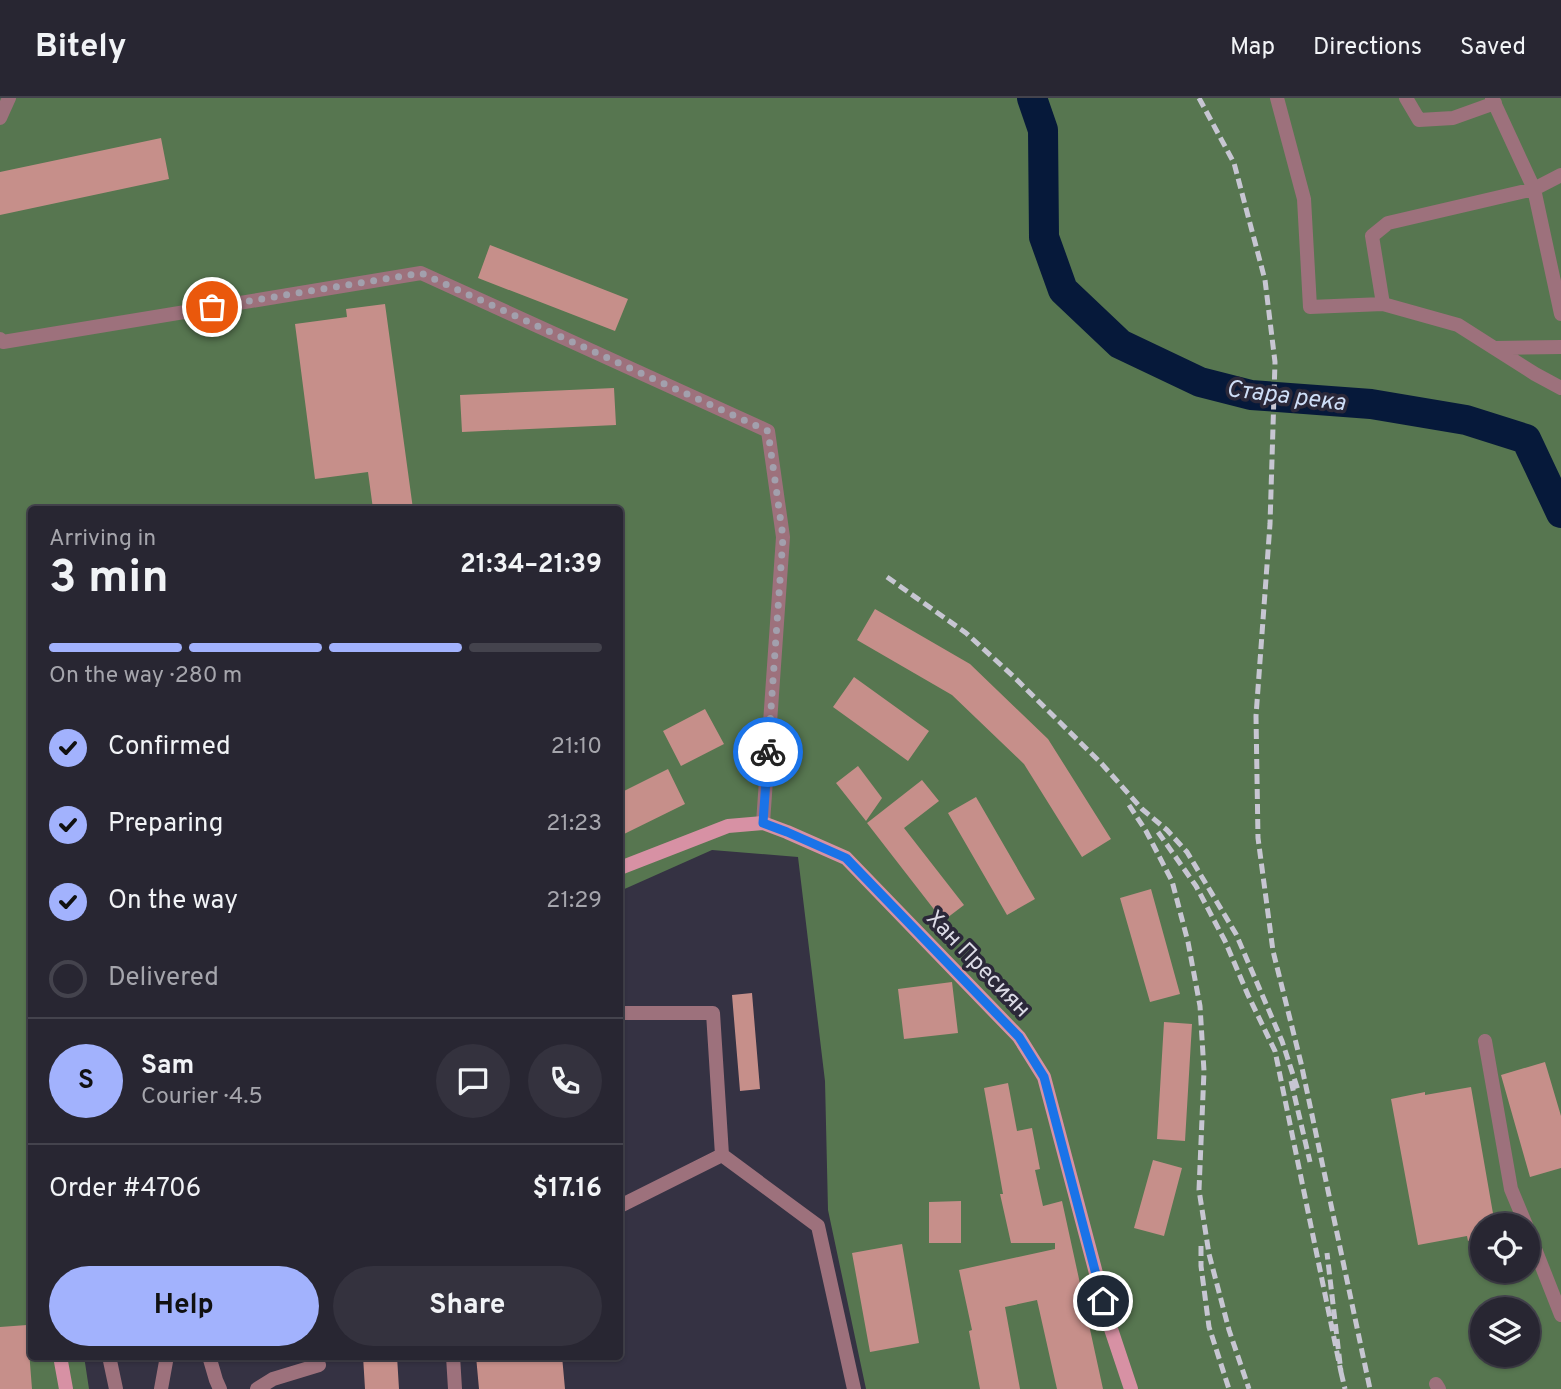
<!DOCTYPE html>
<html lang="en">
<head>
<meta charset="utf-8">
<style>
  body { margin:0; font-family:Overpass,sans-serif; background:#34323e; color:#f1f3f6; height:100vh; display:flex; flex-direction:column; font-size:26px; white-space:nowrap }
  * { box-sizing:border-box; margin:0 }
  p { font-size:23px; color:#a5a5ac }
  .icon { flex:none; width:38px; height:38px; fill:none; stroke:currentColor; stroke-width:2; stroke-linecap:round; stroke-linejoin:round }
  .map { position:relative; flex:1; overflow:hidden }
  .drawer { position:absolute; left:28px; top:408px; width:595px; height:854px; display:flex; flex-direction:column; background:#282632; border-radius:7px; box-shadow:0 2px 5px #0004,0 0 0 2px #44434d }
  .drawer>* { flex:none }
  .tools { position:absolute; left:1470px; top:1115px; display:grid; gap:14px }
  .tools a { display:grid; place-items:center; width:70px; height:70px; border-radius:50%; background:#282632; box-shadow:0 2px 5px #0004,0 0 0 2px #44434d; font-size:35px }
  .pin { position:absolute; display:grid; place-items:center; width:60px; height:60px; color:#fff; margin:-30px; border:4px solid #fff; border-radius:50%; box-shadow:0 2px 7px #0007 }
  .courier { position:absolute; display:grid; place-items:center; width:70px; height:70px; margin:-35px; border:5px solid #1a73e8; border-radius:50%; background:#fff; color:#222; box-shadow:0 2px 9px #0007 }
  .head em { font-style:normal; font-weight:700 }
  .head div { display:flex; flex-direction:column-reverse }
  .head { display:flex; align-items:center; justify-content:space-between; height:119px; padding:0 21px }
  h1 { font-size:46px; font-weight:700; line-height:52px }
  .bar { display:grid; grid-template-columns:repeat(4,1fr); gap:10px 7px; align-content:center; height:84px; padding:0 21px }
  .bar i { height:9px; border-radius:5px; background:#44434d }
  .bar .on { background:#a2b2fd }
  .bar p { grid-column:span 4 }
  .line { display:flex; align-items:center; gap:18px; padding:0 21px; border-top:2px solid #44434d }
  .line div { flex:1 }
  .round { display:grid; place-items:center; flex:none; width:74px; height:74px; border-radius:37px; background:#34323e }
  ol { padding:0 21px; list-style:none }
  li { display:flex; align-items:center; gap:21px; height:77px }
  li p { margin-inline-start:auto }
  li .icon { padding:7px; border-radius:50%; background:#a2b2fd; color:#111; stroke-width:4 }
  li:last-child { color:#a5a5ac }
  li i { width:38px; height:38px; border:4px solid #44434d; border-radius:50% }
  .cta { display:flex; gap:14px; margin-top:auto; padding:14px 21px }
  .cta a { flex:1; height:80px; border-radius:42px; background:#a2b2fd; color:#111; font-size:28px; font-weight:700; line-height:80px; text-align:center }
  .cta a+a { background:#34323e; color:#f1f3f6 }
  header { display:flex; align-items:center; gap:42px; box-sizing:border-box; height:98px; padding:0 35px; background:#282632; border-bottom:2px solid #44434d }
  header strong { font-size:33px }
  nav { display:flex; gap:38px; margin-inline-start:auto; font-size:24px }
  .map>svg:first-child { display:block }
</style>
</head>
<body>
<header>
<strong>Bitely</strong>
<nav><a>Map</a><a>Directions</a><a>Saved</a></nav>
</header>
<div class="map">
<svg width="1561" height="1291" viewBox="0 0 1561 1291">
  <rect width="100%" height="100%" fill="#353243"/>
  <path fill="#577650" fill-rule="evenodd" d="M0,0H1561V1291H866L828,1112L825,983L798,759L712,752L620,793V411H32V1258H84L89,1291H0ZM1482,1127H1528V1172H1482ZM1482,1211H1528V1256H1482Z"/>
  <g fill="none" stroke-linecap="round" stroke-linejoin="round">
    <path stroke="#06193a" stroke-width="30" d="M1032,0L1043,32L1044,139L1063,192L1120,246L1200,284L1251,297L1371,306L1466,322L1526,341L1561,415"/>
  </g>
  <path fill="#c68f8a" d="M161,40L169,81L0,117V74Z
    M490,147L628,201L615,233L478,180Z
    M385,206L413,411H373L368,374L315,381L295,226L347,219L346,211Z
    M614,290L616,327L462,334L460,297Z
    M875,511L970,566L1048,641L1111,741L1082,759L1024,666L952,597L857,542Z
    M854,579L929,633L908,663L833,609Z
    M705,611L724,646L681,668L663,633Z
    M858,668L882,700L866,723L836,685Z
    M668,671L685,706L620,738V695Z
    M922,682L939,703L904,730L964,807L943,823L867,725Z
    M976,699L1035,801L1007,817L948,715Z
    M1151,791L1180,896L1150,904L1120,800Z
    M952,884L958,935L904,941L898,891Z
    M752,895L760,991L740,993L732,897Z
    M1164,924L1192,926L1185,1043L1157,1041Z
    M1545,964L1561,1018V1070L1530,1079L1501,977Z
    M1008,985L1017,1033L1032,1030L1040,1071L1035,1072L1043,1108L1062,1103L1103,1291H1057L1037,1202L1005,1209L1020,1291H980L969,1233L972,1232L959,1172L1055,1151V1145H1011L1000,1096H1003L984,990Z
    M1471,989L1495,1127H1482V1141L1468,1143L1467,1138L1418,1147L1391,1001L1425,994V997Z
    M1153,1062L1182,1070L1164,1138L1134,1130Z
    M961,1103V1145H929V1104Z
    M902,1146L919,1245L870,1254L852,1155Z
    M27,1227L32,1291H0V1229Z
    M363,1258H397L399,1291H365Z
    M476,1258H562L565,1291H479Z"/>
  <g fill="none" stroke-linecap="round" stroke-linejoin="round">
    <path stroke="#9d717c" stroke-width="14" d="M1277,0L1304,101L1310,209L1383,206L1372,138L1388,125L1534,91L1561,77
      M1406,0L1419,22L1453,20L1495,5
      M1492,0L1534,91L1561,216
      M0,20L9,0
      M1383,206L1458,227L1535,276L1561,290
      M0,241L3,244L421,175L768,333L783,439L763,725
      M1495,250L1561,249
      M620,915H713L722,1057
      M1485,943L1511,1091L1526,1127
      M722,1057L818,1128L854,1291
      M620,1108L722,1057
      M1528,1133L1561,1217
      M109,1258L116,1291
      M209,1258L216,1282L220,1291
      M453,1258L455,1291
      M1436,1286L1439,1291
      M161,1291L167,1258
      M257,1291L273,1281L319,1267"/>
    <path stroke="#d791a4" stroke-width="14" d="M620,770L728,728L763,725L787,734L846,760L1019,939L1044,979L1110,1228L1131,1291
      M60,1258L66,1291"/>
    <path stroke="#c7c6d2" stroke-width="5" stroke-dasharray="10 5" stroke-linecap="butt" d="M1199,0L1234,65L1265,182L1275,264L1270,426L1256,618L1258,740L1273,853L1301,965L1370,1291
      M887,479L966,535L1013,578L1101,665L1142,711L1167,732L1187,754L1236,836L1282,943L1298,992
      M1129,707L1146,733L1172,783L1188,844L1200,908L1204,973L1199,1092L1209,1156L1229,1232L1249,1291
      M1158,734L1196,788L1225,843L1248,897L1275,953L1341,1274L1327,1155
      M1291,983L1310,1064
      M1201,1148V1168L1209,1229L1229,1291
      M1341,1274L1345,1291"/>
  </g>
  <g fill="none" stroke-linecap="round" stroke-linejoin="round">
    <path stroke="#a2a0ad" stroke-width="7" stroke-dasharray="0 12.6" d="M212,209L421,175L768,333L783,439L768,654"/>
    <path stroke="#1a73e8" stroke-width="9" d="M768,654L763,725L787,734L846,760L1019,939L1044,979L1103,1203"/>
  </g>
  <g text-anchor="middle" stroke-width="7" stroke-linejoin="round" paint-order="stroke">
    <g font-size="23" fill="#dcdbe6" stroke="#2b2839">
      <text transform="translate(979 865) rotate(46)" y="8">Хан Пресиян</text>
    </g>
    <g font-size="24" font-style="italic" fill="#cedef7" stroke="#2b2839">
      <text transform="translate(1286 297) rotate(7)" y="8">Стара река</text>
    </g>
  </g>
</svg>
<div class="tools">
<a><svg class="icon" aria-label="locate" viewBox="0 0 24 24"><circle cx="12" cy="12" r="6"/><path d="M12 2v4M12 18v4M2 12h4M18 12h4"/></svg></a>
<a><svg class="icon" aria-label="layers" viewBox="0 0 24 24"><path d="M12 4l9 5-9 5-9-5zM3 14l9 5 9-5"/></svg></a>
</div>
<div class="pin" style="left:212px;top:209px;background:#ea580c"><svg class="icon" aria-label="bag" viewBox="0 0 24 24"><path d="M5 8h14l-1 12H6zM9 8a3 3 0 0 1 6 0"/></svg></div>
<div class="pin" style="left:1103px;top:1203px;background:#1f2937"><svg class="icon" aria-label="home" viewBox="0 0 24 24"><path d="M3 11l9-7 9 7M6 9v11h12V9"/></svg></div>
<div class="courier" style="left:768px;top:654px"><svg class="icon" aria-label="bike" viewBox="0 0 24 24"><circle cx="6" cy="16" r="4"/><circle cx="18" cy="16" r="4"/><path d="M6 16l4-8h5l3 8M10 8l3 8H6M13 5h3"/></svg></div>
<section class="drawer">
<div class="head"><div><h1>3 min</h1><p>Arriving in</p></div><em>21:34–21:39</em></div>
<div class="bar"><i class="on"></i><i class="on"></i><i class="on"></i><i></i><p>On the way · 280 m</p></div>
<ol>
<li><svg class="icon" aria-label="check" viewBox="0 0 24 24"><path d="M5 12l5 5 9-10"/></svg>Confirmed<p>21:10</p></li>
<li><svg class="icon" aria-label="check" viewBox="0 0 24 24"><path d="M5 12l5 5 9-10"/></svg>Preparing<p>21:23</p></li>
<li><svg class="icon" aria-label="check" viewBox="0 0 24 24"><path d="M5 12l5 5 9-10"/></svg>On the way<p>21:29</p></li>
<li><i></i>Delivered</li>
</ol>
<div class="line" style="height:126px"><b class="round" style="background:#a2b2fd;color:#111">S</b><div><b>Sam</b><p>Courier · 4.5</p></div><a class="round"><svg class="icon" aria-label="chat" viewBox="0 0 24 24"><path d="M4 5h16v11H9l-5 4z"/></svg></a><a class="round"><svg class="icon" aria-label="phone" viewBox="0 0 24 24"><path d="M5 4h4l2 5-3 2q2 4 5 5l2-3 5 2v4C11 20 4 13 5 4z"/></svg></a></div>
<div class="line" style="height:91px"><div>Order #4706</div><b>$17.16</b></div>
<div class="cta"><a>Help</a><a>Share</a></div>
</section>
</div>
</body>
</html>
